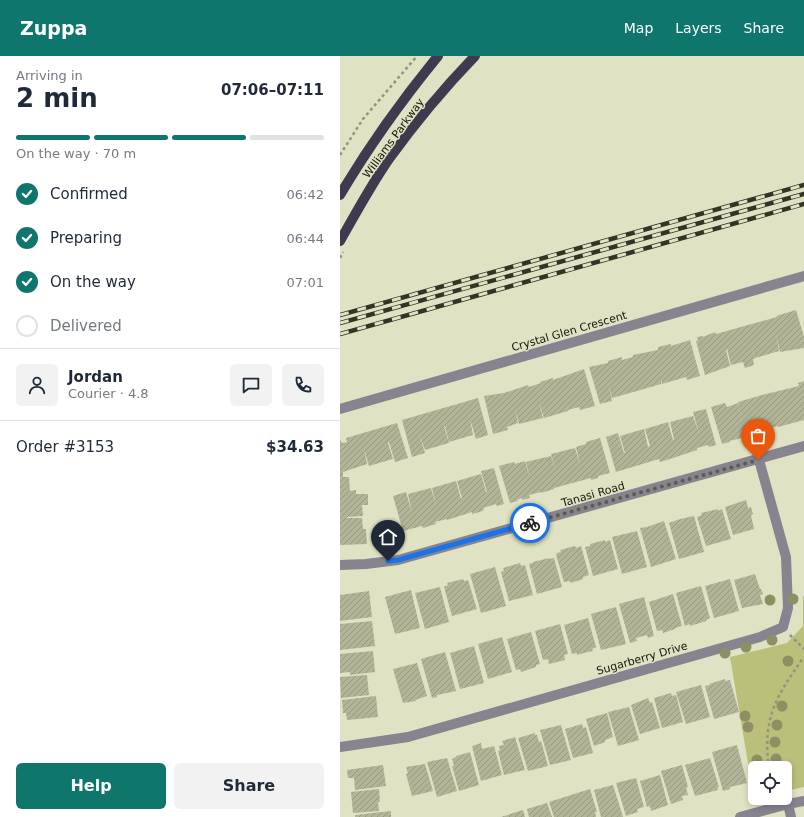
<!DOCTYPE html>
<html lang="en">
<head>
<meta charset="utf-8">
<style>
  body { margin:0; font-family:"DejaVu Sans",sans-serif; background:#f2f2f3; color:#1f2937; height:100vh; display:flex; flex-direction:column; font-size:15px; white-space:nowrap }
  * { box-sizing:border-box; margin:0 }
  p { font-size:13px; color:#747a83 }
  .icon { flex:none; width:22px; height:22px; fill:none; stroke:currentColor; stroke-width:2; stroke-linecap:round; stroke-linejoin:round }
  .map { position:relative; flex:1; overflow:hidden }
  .drawer { display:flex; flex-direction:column; background:#fff; width:340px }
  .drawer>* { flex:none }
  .fabs { position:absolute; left:408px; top:705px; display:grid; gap:8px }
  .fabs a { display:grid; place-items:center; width:44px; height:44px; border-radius:6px; background:#fff; box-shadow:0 2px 6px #0003; font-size:20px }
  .pin { position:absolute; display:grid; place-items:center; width:34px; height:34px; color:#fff; margin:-41px -17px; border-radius:50% 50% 50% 0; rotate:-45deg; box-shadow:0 0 4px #0007 }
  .pin .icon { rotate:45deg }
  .courier { position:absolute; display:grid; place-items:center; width:40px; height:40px; margin:-20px; border:3px solid #1a73e8; border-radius:50%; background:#fff; color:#222; box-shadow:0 1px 5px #0007 }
  .headline em { font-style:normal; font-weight:800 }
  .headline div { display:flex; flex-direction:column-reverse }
  .headline { display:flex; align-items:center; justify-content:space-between; height:68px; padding:0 16px }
  h1 { font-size:26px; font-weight:800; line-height:30px }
  .bar { display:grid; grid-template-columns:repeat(4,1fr); gap:6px 4px; align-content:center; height:48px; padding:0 16px }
  .bar i { height:5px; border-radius:3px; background:#e0e1e3 }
  .bar .active { background:#0f766e }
  .bar p { grid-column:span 4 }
  .line { display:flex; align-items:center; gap:10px; padding:0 16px; border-top:1px solid #e0e1e3 }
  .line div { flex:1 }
  .round { display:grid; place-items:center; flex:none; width:42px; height:42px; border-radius:6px; background:#f2f2f3 }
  ol { padding:0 16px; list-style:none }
  li { display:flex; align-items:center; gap:12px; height:44px }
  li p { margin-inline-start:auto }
  li .icon { padding:4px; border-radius:50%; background:#0f766e; color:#fff; stroke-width:4 }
  li:last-child { color:#747a83 }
  li i { width:22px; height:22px; border:2px solid #e0e1e3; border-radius:50% }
  .button { display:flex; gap:8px; margin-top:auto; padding:8px 16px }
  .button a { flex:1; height:46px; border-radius:6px; background:#0f766e; color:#fff; font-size:16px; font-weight:800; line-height:46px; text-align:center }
  .button a+a { background:#f2f2f3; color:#1f2937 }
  header { display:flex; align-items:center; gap:24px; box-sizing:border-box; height:56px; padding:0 20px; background:#0f766e; color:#fff }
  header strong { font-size:19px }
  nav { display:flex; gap:22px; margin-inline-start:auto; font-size:14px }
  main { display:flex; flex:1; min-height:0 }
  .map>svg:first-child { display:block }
</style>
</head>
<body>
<header>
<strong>Zuppa</strong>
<nav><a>Map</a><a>Layers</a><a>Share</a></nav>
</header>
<main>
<section class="drawer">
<div class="headline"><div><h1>2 min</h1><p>Arriving in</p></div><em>07:06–07:11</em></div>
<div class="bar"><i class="active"></i><i class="active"></i><i class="active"></i><i></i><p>On the way · 70 m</p></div>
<ol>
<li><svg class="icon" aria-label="check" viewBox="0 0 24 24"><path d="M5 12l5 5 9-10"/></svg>Confirmed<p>06:42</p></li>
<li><svg class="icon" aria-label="check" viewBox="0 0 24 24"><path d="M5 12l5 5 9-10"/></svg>Preparing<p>06:44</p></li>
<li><svg class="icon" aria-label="check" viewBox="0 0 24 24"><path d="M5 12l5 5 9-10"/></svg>On the way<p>07:01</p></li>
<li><i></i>Delivered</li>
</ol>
<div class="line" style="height:72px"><a class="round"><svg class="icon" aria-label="person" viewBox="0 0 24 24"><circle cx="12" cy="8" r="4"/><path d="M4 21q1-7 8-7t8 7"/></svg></a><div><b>Jordan</b><p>Courier · 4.8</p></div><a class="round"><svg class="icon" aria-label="chat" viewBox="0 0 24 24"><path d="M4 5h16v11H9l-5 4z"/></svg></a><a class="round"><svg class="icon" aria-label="phone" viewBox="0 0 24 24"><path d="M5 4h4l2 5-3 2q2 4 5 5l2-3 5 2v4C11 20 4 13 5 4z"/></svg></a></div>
<div class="line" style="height:52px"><div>Order #3153</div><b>$34.63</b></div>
<div class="button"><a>Help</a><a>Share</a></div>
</section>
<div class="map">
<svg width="464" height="761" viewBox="0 0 464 761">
  <defs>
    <pattern id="building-hatch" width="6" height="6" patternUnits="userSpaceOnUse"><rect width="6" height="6" fill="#b1b496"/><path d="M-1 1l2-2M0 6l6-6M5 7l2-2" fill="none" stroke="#979a80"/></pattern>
  </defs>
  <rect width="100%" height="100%" fill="#e0e2c4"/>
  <path fill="#babf7a" d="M463,540H464V731L445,735V712H415V742H414L390,601L447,587L463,570Z"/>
  <path fill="url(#building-hatch)" d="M456,254L464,281V292L440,296L436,279L439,295L415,302L410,287L415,303H413L414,309L405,312L403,306L391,309L387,293L386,294L390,310L365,319L356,285H358L357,281L363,280V281L375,276L376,278L437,261L436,260Z
    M350,284L360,320L347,324L342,305L346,321L322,328L321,323V328L297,335L293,318L297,335L272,342L268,326L272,345L260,348L249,311L268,307V305L282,301V304L293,301V299L318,294V291L331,288V290Z
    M244,313L255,350L240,354L239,351L228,354L227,347L228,355L204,362L199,346L203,362L179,368L175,352L178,367L167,371L168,374L153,378L144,340L164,337L188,329L189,331L201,327L200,326L213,322V324Z
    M464,325V364L438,371V370L426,373L427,375L413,379V377L401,380L402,382L389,385L390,386L382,388L371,351L385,347L387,351L398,347L402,364L398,346L422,339L424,343L422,339L459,330L458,327Z
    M138,342L148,379L136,383L130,363L133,379L109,386L105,370H104L109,387L85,394L79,377L85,397L72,401L62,364Z
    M366,353L376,389L369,391L368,389L357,392V394L333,402L320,406L319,403L276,416L266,381L278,377L284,397H285L280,380L304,373L308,391L310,390L305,373L328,366L333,384L334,383L330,366L353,360L359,377L353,356Z
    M57,367L68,402L55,406L49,386L48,387L53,403L29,410L24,393L27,408L3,416V421H9L10,435L16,434V438H28V449H22L23,460L7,461V462H22L23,473H26L27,488L0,489V383L2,387L7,386L6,382Z
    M260,382L270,417L258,420V422L251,424V422L214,432V433L201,437V436L189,439L190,442L182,444V442L177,444L178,445L170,447L159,410L174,406L175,408L185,405L190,423L186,406L211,400L216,416L211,398L235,392L240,409L236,391L246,388V386Z
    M154,412L164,448L157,450L156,448L143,452L144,454L140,456L132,458V456L107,464V463L95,466L96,468L83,472L82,470L63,475L53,440L66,436L72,457L68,438L91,432L96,450L92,432L116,425L121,443L122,442L117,425L141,418L146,436H147L141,415Z
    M406,444L408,452L411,451L413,458L411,459L414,473L393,479L385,451Z
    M378,453V455L382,453L391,483L366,490L357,461L362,459L361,457Z
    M354,460L364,496L339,503L329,467L340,463Z
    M324,465L336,503L311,511L300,472L307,471Z
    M297,475L307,511L282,518L272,481Z
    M265,484V486L270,484L278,513L253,520L245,491L250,490V488Z
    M235,490L236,492L241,490L249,519L243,521V523L231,527L230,525L224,526L216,499L217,497L221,496L220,494Z
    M209,502V503L214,502L222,531L197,538L189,508L193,507V506Z
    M180,507L181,510L185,509L193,539L169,545L161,516L164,515L163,512Z
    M155,511L166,550L141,557L130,518Z
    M415,518L420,533H421L423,538L420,539L423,548L402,552L394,524Z
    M123,523L124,525L128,524L137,553L112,560L104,531L108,529L107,527Z
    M390,523L399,555L374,562L365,530Z
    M361,530L370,562L366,564V565L350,570V568L345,570L336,537Z
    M100,531L109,566L85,573L75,537Z
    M71,534L80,572L55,578L45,541Z
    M29,535L32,561L0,565V539Z
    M333,538L342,570L335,572V573L323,577L322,574L317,575L309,546Z
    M304,541L314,580L308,582L307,579L296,582L297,585L290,587L279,548Z
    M276,551L286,588L261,594L251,558Z
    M248,562L256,591L252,593L253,595L244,597L237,599V597L232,598L224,569Z
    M32,565L35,590L0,594V568Z
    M220,568L228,598L224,599L225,604L209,608L208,603L203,604L195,575Z
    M191,576L200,608L196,609V611L181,616L180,613L176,614L167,583Z
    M162,581L172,616L148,623L138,588Z
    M134,590L144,627L120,633L110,597Z
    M33,595L35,616L10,619V616L0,617V598Z
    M105,596L116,635L97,639V641L92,642L81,603Z
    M77,607L87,640L75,644L76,645L63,647L53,613Z
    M27,619L29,639L1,642L0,621Z
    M385,623V625L390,624L399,656L374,663L365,630L370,629L369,628Z
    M361,629L370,661L346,668L336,636Z
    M331,637L332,640L336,639L343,666L322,672L314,642Z
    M36,640L38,661L7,664L6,657H3L2,644Z
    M308,642L310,647L312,646L320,672L300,678L291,649Z
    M289,651L299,684L278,690L268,656Z
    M267,657L273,681L265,684V686L254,690L246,663Z
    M242,668L243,672L246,671L253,697L233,702L225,673Z
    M221,669L231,704L210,709L200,674Z
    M195,677V679H197L199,686L201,685L208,710L188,715L178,682Z
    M175,681L185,714L164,719L158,695L160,694L159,690L164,689L162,685Z
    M141,687L142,693L154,690L162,719L141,725L132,690Z
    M397,689L407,727L390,731V733L383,735L372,696Z
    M130,696L139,729L119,735L112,710H114L112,703L116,701V700Z
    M107,702L117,735L97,741L87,706Z
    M370,702L379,731L377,732L378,734L355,740L345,709Z
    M85,708L93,735L72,740L66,718L68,717L66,711Z
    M43,709L46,730L15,734L14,722H8L7,714Z
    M342,709L348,731L346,732L348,739L342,740L343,744L331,748L321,715Z
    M320,719L328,749L311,755L310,750L307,751L300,725Z
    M296,722L304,751L297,753L298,756L286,760L276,727Z
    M273,729L283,761H261L254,734Z
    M39,733L40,746H38L39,755L13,757L11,736Z
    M250,733L257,756H255L256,761H214L209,746Z
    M207,747L212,761H189L187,753Z
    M183,754L185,761H161Z
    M51,755V761H15V759Z"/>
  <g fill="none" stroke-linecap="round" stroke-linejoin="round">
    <path stroke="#93947d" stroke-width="2.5" stroke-dasharray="3 3" stroke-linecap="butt" d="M0,99L23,63L77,0
      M0,202L3,196
      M450,579L464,593
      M429,712C422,663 436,640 464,601"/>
    <path stroke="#87838f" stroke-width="10" d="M0,353L464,220
      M0,509L26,508L58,504L464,390
      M0,691L68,681L420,581L443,571L448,552L446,501L419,404
      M448,748L451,761
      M400,761L448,748L464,745"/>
    <path stroke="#403a4e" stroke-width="10" d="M0,139C29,90 62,44 98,0
      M0,185C16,157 31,129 49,103C75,67 104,32 135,0"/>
    <g stroke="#333426" stroke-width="4.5">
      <path id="rail" d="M0,259L464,129
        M0,267L464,138
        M0,278L464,148"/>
    </g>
    <use href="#rail" stroke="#e0e2c4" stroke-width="3" stroke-dasharray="9" stroke-linecap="butt"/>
  </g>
  <g fill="#8e9063">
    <circle cx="453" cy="543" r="5.5"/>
    <circle cx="430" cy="544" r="5.5"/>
    <circle cx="432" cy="584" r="5.5"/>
    <circle cx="406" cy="591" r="5.5"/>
    <circle cx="385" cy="597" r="5.5"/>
    <circle cx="448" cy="605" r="5.5"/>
    <circle cx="442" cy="650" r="5.5"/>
    <circle cx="405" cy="660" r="5.5"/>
    <circle cx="437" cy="669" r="5.5"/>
    <circle cx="408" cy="671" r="5.5"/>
    <circle cx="435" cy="686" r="5.5"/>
    <circle cx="436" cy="703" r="5.5"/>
    <circle cx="417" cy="704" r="5.5"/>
  </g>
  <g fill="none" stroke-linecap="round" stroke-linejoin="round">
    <path stroke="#5b5d4b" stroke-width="4" stroke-dasharray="0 7.2" d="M190,467L418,404"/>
    <path stroke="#1a73e8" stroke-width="5" d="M48,505L58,504L190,467"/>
  </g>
  <g text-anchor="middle" stroke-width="3" stroke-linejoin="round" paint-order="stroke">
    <g font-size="11" fill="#14150a" stroke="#e0e2c4">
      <text transform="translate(53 82) rotate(-54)" y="4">Williams Parkway</text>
      <text transform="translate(229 275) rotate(-16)" y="4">Crystal Glen Crescent</text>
      <text transform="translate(253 438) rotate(-16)" y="4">Tanasi Road</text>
      <text transform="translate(302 602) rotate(-16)" y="4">Sugarberry Drive</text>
    </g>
  </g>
</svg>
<div class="fabs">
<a><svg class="icon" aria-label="locate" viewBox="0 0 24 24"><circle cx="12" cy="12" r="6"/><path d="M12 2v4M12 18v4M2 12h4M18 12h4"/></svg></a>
</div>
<div class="pin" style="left:418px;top:404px;background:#ea580c"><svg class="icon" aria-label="bag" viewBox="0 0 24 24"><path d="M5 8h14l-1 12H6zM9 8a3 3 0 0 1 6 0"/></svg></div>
<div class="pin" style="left:48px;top:505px;background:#1f2937"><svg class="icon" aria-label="home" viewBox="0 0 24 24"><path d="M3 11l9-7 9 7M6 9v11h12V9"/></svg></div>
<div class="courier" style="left:190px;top:467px"><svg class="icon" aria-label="bike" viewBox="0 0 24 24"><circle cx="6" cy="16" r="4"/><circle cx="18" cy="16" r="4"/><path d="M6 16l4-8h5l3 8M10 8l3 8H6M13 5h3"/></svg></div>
</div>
</main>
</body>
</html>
